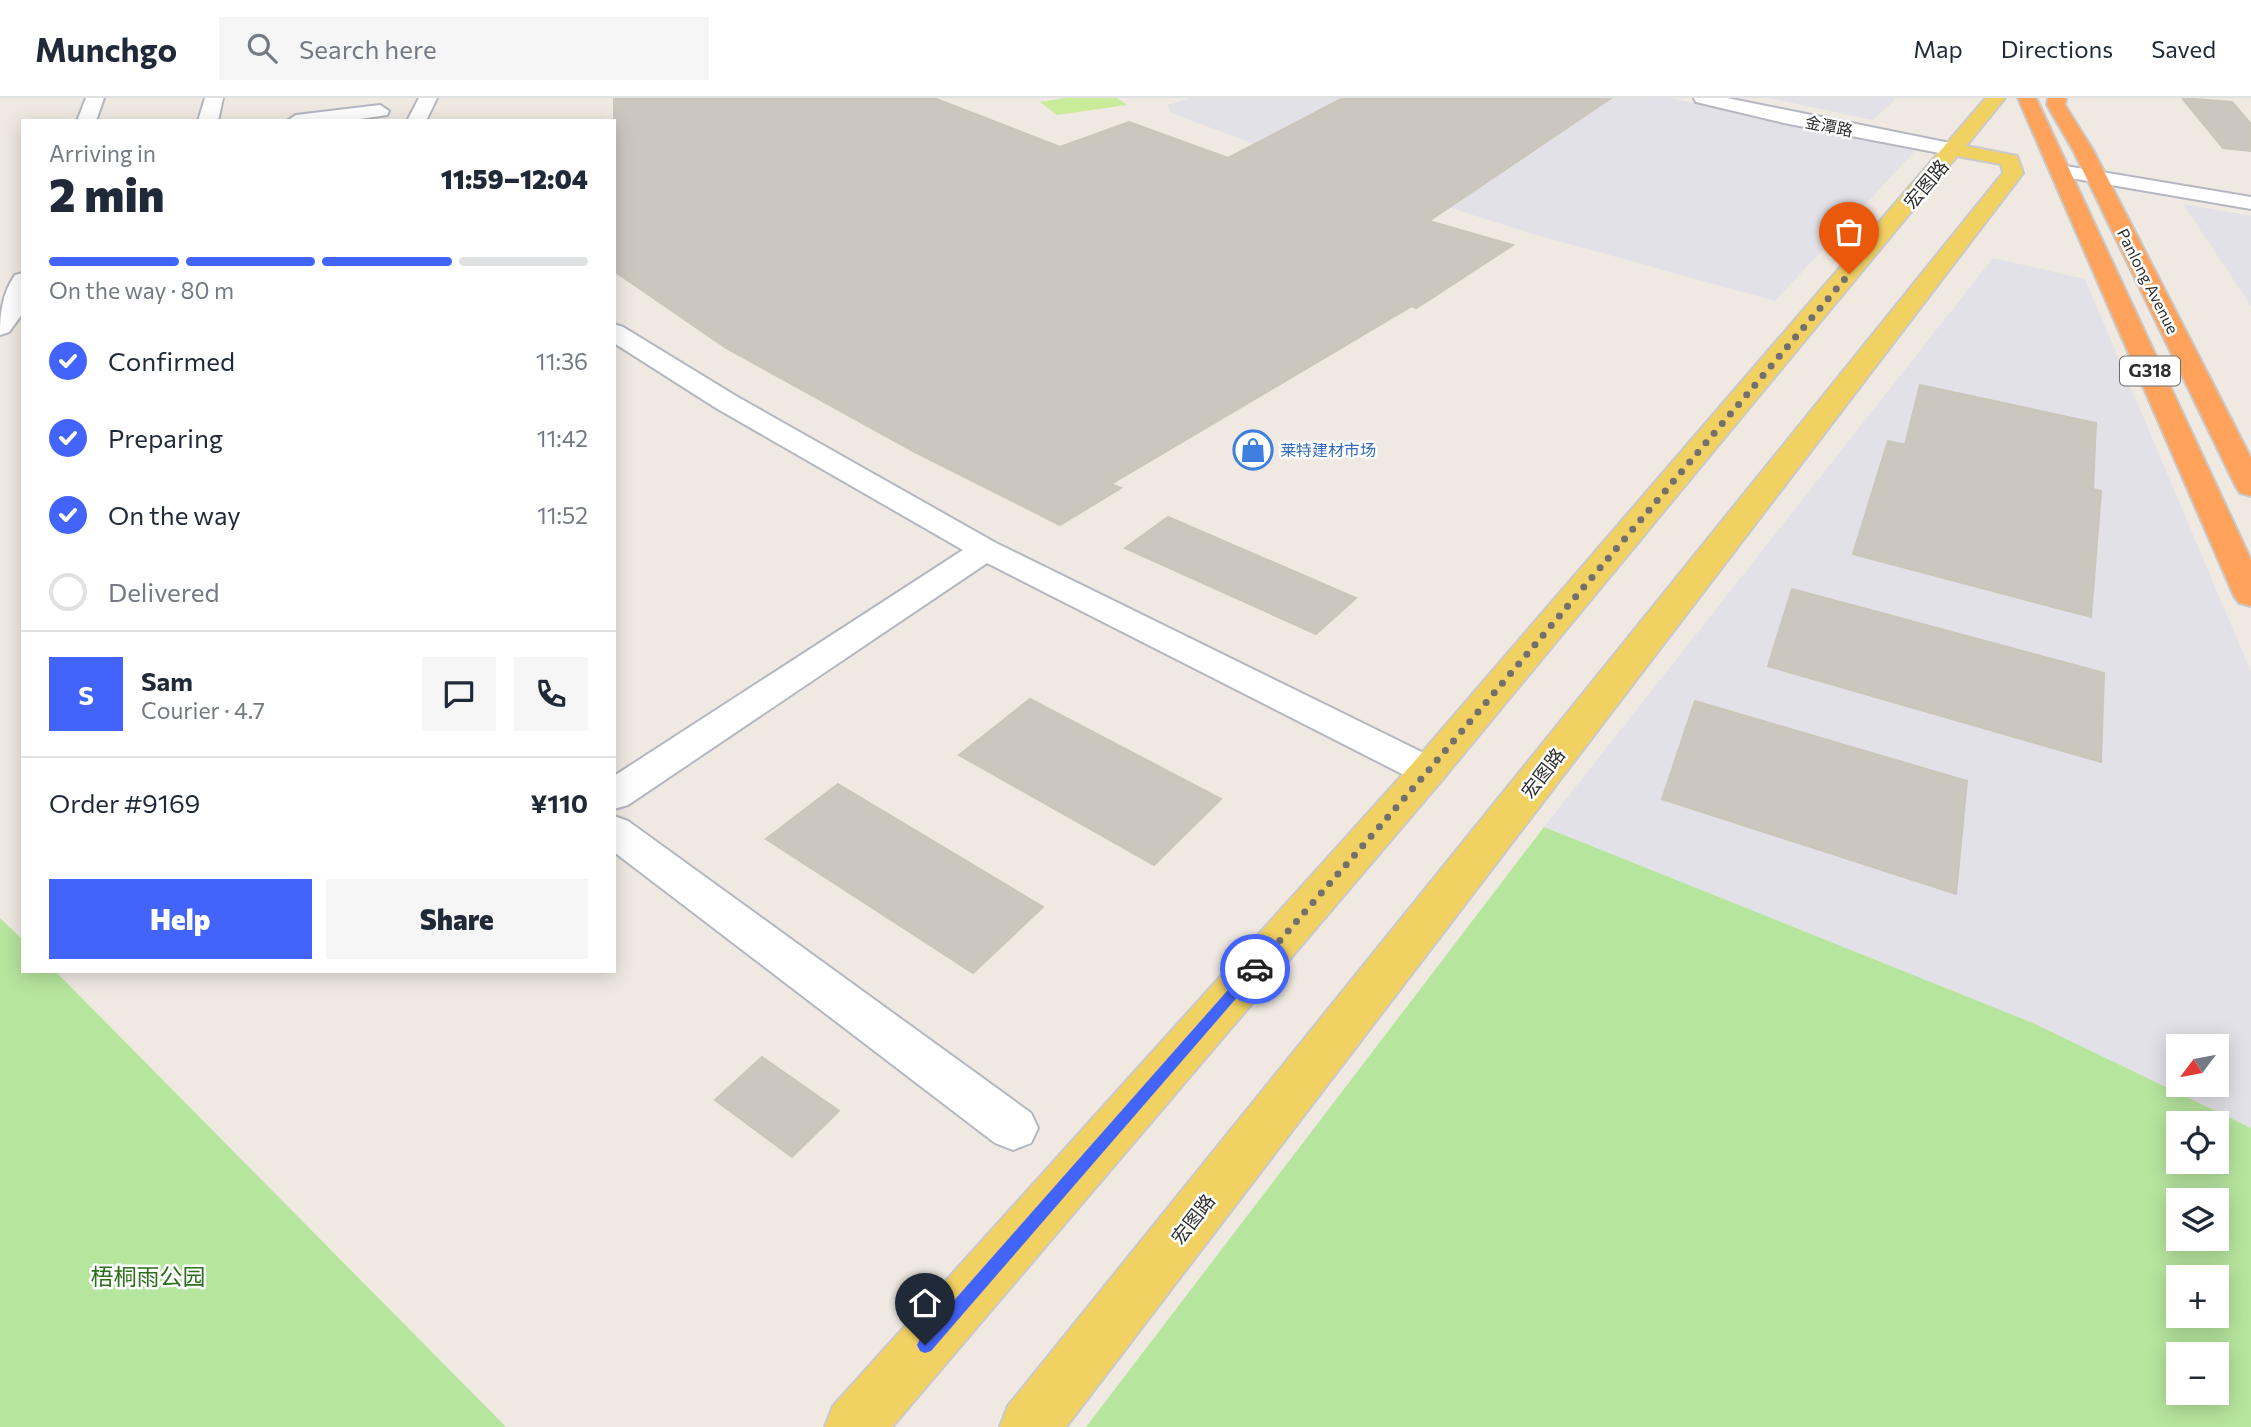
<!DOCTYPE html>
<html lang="en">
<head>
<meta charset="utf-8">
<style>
  body { margin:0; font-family:Commissioner,"Noto Sans SC",sans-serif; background:#f6f6f7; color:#1f2937; height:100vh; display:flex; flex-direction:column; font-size:26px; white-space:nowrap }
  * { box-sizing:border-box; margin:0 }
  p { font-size:23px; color:#747a83 }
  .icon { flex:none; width:38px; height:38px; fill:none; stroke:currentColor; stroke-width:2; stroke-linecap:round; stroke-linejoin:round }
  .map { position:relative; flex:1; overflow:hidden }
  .sheet { position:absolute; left:21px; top:21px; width:595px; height:854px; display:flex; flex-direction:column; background:#fff; border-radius:0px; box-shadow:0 4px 18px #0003 }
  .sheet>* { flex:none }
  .needle { width:46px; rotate:238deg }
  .fabs { position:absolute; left:2166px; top:936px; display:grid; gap:14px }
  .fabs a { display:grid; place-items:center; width:63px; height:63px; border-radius:0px; background:#fff; box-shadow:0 4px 18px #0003; font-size:35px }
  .pin { position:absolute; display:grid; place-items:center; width:60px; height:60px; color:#fff; margin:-72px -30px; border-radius:50% 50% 50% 0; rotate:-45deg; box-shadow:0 0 7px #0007 }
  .pin .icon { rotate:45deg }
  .courier { position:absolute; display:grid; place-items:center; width:70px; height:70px; margin:-35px; border:5px solid #4264fb; border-radius:50%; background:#fff; color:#222; box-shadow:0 2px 9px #0007 }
  .overview em { font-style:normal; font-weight:800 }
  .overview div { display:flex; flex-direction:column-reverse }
  .overview { display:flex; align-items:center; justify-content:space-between; height:119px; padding:0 28px }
  h1 { font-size:46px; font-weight:800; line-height:52px }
  .bar { display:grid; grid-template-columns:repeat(4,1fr); gap:10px 7px; align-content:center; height:84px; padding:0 28px }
  .bar i { height:9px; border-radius:5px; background:#e0e1e3 }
  .bar .selected { background:#4264fb }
  .bar p { grid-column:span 4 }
  .line { display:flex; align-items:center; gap:18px; padding:0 28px; border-top:2px solid #e0e1e3 }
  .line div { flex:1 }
  .round { display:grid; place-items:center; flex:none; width:74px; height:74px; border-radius:0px; background:#f6f6f7 }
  ol { padding:0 28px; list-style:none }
  li { display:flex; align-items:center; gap:21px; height:77px }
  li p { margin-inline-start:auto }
  li .icon { padding:7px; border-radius:50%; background:#4264fb; color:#fff; stroke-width:4 }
  li:last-child { color:#747a83 }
  li i { width:38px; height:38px; border:4px solid #e0e1e3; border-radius:50% }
  .cta { display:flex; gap:14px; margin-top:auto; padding:14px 28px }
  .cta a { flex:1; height:80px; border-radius:0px; background:#4264fb; color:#fff; font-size:28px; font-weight:800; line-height:80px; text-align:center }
  .cta a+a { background:#f6f6f7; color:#1f2937 }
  header { display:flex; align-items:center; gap:42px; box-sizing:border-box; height:98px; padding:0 35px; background:#fff; border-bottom:2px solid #e0e1e3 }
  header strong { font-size:33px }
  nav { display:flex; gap:38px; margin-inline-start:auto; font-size:24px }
  .search { width:490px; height:63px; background:#f6f6f7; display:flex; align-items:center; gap:18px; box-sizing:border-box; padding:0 24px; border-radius:0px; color:#747a83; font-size:26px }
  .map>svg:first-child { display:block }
</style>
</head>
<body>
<header>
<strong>Munchgo</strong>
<div class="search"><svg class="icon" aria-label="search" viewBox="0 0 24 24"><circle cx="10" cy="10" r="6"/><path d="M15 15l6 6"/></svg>Search here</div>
<nav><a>Map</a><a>Directions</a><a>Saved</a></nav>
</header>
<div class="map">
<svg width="2251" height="1329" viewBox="0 0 2251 1329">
  <rect width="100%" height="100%" fill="#efe9e1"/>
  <path fill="#e3e1e8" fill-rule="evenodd" d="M1191,0H1671L1915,53L1775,203L1533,136L1295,61L1171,15L1167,7Z
    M1768,0H1897L1873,22Z
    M2183,106L2251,118V208Z
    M1993,160L2085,181L2251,574V1030L2033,925L1544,729ZM2179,948H2217V987H2179Z"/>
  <path fill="#b6e59e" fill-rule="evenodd" d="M1544,729L2033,925L2251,1030V1329H1086ZM2179,1026H2217V1064H2179ZM2179,1102H2217V1141H2179ZM2179,1180H2217V1218H2179ZM2179,1256H2217V1295H2179Z
    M0,820L23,842V873H55L506,1329H0Z"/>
  <path fill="#c9ec9a" d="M1066,0H1117L1127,7L1057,17L1040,4Z"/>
  <path fill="#cbc7bf" stroke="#cbc5ba" stroke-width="2" d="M614,0H934L1060,49L1129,24L1228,60L1343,0H1611L1429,123L1513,147L1435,198L1416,210L1412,208L1111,386L1121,390L1060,427L915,354L726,250L614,173Z
    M2182,0L2232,4L2251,26V53L2223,50Z
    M1920,287L2096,325L2093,391L2101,393L2091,519L1853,456L1888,343L1905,347Z
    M1168,419L1356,500L1316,536L1125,450Z
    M1792,491L2104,575L2101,664L1768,568Z
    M1030,601L1221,701L1154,767L959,657Z
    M1695,603L1967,683L1956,796L1662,701Z
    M838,686L1043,809L973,875L766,741Z
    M762,959L839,1013L792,1059L715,1002Z"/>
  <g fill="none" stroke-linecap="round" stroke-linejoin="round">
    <g stroke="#b4b7c1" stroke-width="4">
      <path id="minor" d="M86,0H104L96,23H77Z
        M205,0H223L218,23H198Z
        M419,0H437L426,23H407Z
        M1694,0H1727L1955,46L1962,48L1965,52L1962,56L1955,58L1784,25L1696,4Z
        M380,7L389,13L387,17L346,23H287L296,17Z
        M2060,67L2251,99V111L2053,77L2050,73L2053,69Z
        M23,175V215L9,234L0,237C0,215 2,196 15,177Z
        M614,226L623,229L736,298L996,445L1442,664L1447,673L1442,682L1428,686L1414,682L987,465L628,707L614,711V678L963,452L716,310L614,245Z
        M614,718L628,723L1031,1015L1038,1030L1031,1045L1013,1052L995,1045L614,754Z"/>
    </g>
    <g stroke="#c9c9c9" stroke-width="4">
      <path id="major" d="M1986,0H2005L1966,48L2017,58L2023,75L2020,79L1066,1329H1000L1008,1308L2003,75L2001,66L1957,58L1442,682L892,1329H825L833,1308L1414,664Z"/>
    </g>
    <g stroke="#c9c9c9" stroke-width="4">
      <path id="highway" d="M2018,0H2036L2251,462V508L2239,505L2234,498Z
        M2048,0H2066L2065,7L2093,52L2251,360V398L2240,395L2236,389L2073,52L2047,7Z"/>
    </g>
    <use href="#minor" fill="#fff" fill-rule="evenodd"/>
    <use href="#major" fill="#f2d163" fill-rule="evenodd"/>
    <use href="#highway" fill="#ffa35c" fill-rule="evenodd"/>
  </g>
  <path fill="#4264fb" d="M1255,866L1261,871L1259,874L931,1253L925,1255L920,1253L917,1247L920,1241L1250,867Z"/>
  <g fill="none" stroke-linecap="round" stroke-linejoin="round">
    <path stroke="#726f6d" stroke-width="7" stroke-dasharray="0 12.6" d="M1255,871L1428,673L1849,176"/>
  </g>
  <defs>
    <g id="shop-ring" transform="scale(2.0125)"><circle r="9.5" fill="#fff" stroke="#3f7fe0" stroke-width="1.5"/><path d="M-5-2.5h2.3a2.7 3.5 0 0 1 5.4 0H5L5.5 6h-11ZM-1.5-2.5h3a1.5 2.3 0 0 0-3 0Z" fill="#3f7fe0"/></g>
  </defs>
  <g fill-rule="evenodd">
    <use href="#shop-ring" x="1253" y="352"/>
  </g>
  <g text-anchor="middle" stroke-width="5" stroke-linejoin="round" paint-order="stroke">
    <g font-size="16" fill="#2e2e2e" stroke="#fff">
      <text transform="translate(1829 28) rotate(11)" y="6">金潭路</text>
      <text transform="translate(2148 183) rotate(63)" y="6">Panlong Avenue</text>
    </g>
    <g font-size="16" fill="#366cbe" stroke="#fff" text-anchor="start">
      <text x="1280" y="358">莱特建材市场</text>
    </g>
    <rect fill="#fff" stroke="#6d6d6d" stroke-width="2" x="2120" y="258.5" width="60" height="29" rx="5"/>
    <g font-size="18" font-weight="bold" fill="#2e2e2e">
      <text x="2150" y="279">G318</text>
    </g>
    <g font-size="19" fill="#2e2e2e" stroke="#fff">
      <text transform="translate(1926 86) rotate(-50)" y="7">宏图路</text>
      <text transform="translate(1543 675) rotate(-52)" y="7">宏图路</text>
      <text transform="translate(1193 1121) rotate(-52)" y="7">宏图路</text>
    </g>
    <g font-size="23" fill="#2c6e1b" stroke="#fff">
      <text x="148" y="1187">梧桐雨公园</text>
    </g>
  </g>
</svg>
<div class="fabs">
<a><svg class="needle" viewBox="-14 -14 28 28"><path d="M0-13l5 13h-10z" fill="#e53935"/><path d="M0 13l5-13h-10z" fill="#747a83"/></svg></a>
<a><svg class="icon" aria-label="locate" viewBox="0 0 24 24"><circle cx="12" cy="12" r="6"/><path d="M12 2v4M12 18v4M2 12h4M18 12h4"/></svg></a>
<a><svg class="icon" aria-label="layers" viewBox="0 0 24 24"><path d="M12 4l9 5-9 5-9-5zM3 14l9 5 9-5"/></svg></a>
<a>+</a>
<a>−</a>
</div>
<div class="pin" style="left:1849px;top:176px;background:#ea580c"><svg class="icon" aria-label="bag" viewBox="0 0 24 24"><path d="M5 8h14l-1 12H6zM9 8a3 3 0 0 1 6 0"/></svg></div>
<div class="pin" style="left:925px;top:1247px;background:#1f2937"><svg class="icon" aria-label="home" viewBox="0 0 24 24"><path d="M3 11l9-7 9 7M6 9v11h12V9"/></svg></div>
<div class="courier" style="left:1255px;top:871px"><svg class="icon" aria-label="car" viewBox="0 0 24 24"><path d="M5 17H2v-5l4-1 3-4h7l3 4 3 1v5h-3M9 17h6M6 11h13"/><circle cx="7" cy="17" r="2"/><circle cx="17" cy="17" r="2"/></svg></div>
<section class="sheet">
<div class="overview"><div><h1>2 min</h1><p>Arriving in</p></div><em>11:59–12:04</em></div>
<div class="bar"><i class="selected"></i><i class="selected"></i><i class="selected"></i><i></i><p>On the way · 80 m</p></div>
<ol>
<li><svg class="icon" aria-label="check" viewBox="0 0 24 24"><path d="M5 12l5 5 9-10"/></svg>Confirmed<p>11:36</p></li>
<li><svg class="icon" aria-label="check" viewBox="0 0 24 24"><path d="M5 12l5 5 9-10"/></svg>Preparing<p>11:42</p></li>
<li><svg class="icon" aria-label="check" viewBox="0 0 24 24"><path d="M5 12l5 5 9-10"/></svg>On the way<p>11:52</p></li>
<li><i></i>Delivered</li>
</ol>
<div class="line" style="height:126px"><b class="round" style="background:#4264fb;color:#fff">S</b><div><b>Sam</b><p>Courier · 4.7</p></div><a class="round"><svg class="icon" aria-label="chat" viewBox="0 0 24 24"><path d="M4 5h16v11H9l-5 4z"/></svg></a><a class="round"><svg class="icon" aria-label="phone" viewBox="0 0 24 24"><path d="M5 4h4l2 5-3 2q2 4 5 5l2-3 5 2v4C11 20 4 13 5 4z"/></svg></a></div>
<div class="line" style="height:91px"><div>Order #9169</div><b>¥110</b></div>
<div class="cta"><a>Help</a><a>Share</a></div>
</section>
</div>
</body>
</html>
